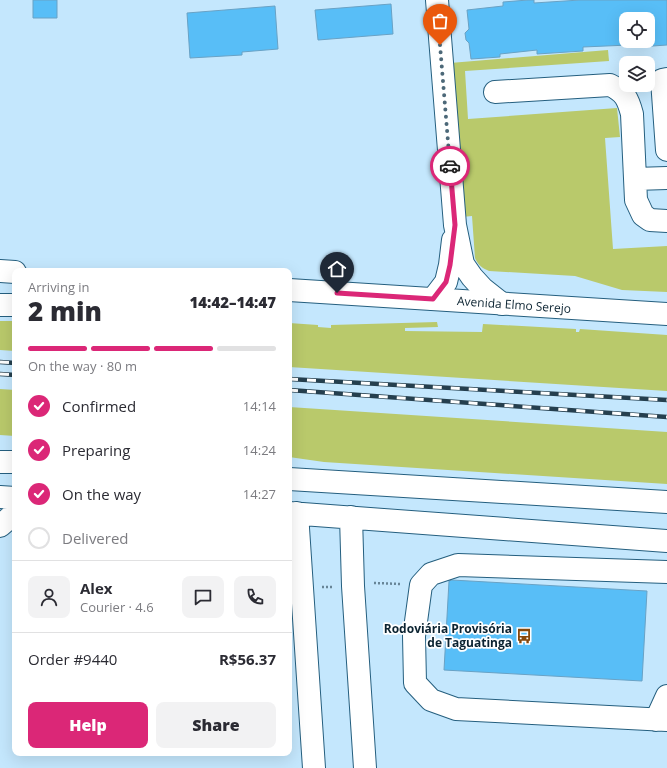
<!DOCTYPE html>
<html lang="en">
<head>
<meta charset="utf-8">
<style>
  body { margin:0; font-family:"Open Sans",sans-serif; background:#f2f2f3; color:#2b2b33; height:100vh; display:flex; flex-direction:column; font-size:15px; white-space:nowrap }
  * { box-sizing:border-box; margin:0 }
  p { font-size:13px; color:#7c7c81 }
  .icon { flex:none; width:22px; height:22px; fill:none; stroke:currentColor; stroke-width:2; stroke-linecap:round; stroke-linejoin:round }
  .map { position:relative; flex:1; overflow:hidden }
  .panel { position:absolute; left:12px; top:268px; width:280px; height:488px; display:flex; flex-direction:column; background:#fff; border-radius:8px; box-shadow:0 4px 16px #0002 }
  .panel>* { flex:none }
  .fabs { position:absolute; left:619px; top:12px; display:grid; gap:8px }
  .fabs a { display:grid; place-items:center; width:36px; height:36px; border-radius:8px; background:#fff; box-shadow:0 4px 16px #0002; font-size:20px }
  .pin { position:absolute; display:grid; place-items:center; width:34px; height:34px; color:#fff; margin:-41px -17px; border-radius:50% 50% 50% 0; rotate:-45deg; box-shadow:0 0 4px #0007 }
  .pin .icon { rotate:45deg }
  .courier { position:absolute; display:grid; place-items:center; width:40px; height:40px; margin:-20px; border:3px solid #db2777; border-radius:50%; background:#fff; color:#222; box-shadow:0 1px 5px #0007 }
  .summary em { font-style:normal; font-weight:800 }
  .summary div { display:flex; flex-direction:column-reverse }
  .summary { display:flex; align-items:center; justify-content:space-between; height:68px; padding:0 16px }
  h1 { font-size:26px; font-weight:800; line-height:30px }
  .bar { display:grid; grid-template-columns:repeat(4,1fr); gap:6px 4px; align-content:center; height:48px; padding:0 16px }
  .bar i { height:5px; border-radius:3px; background:#e1e1e2 }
  .bar .current { background:#db2777 }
  .bar p { grid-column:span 4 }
  .line { display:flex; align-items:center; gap:10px; padding:0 16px; border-top:1px solid #e1e1e2 }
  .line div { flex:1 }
  .round { display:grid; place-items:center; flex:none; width:42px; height:42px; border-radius:8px; background:#f2f2f3 }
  ol { padding:0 16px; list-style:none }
  li { display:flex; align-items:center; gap:12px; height:44px }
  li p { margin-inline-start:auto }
  li .icon { padding:4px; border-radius:50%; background:#db2777; color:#fff; stroke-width:4 }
  li:last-child { color:#7c7c81 }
  li i { width:22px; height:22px; border:2px solid #e1e1e2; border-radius:50% }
  .action { display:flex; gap:8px; margin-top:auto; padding:8px 16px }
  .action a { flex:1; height:46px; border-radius:8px; background:#db2777; color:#fff; font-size:16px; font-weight:800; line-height:46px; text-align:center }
  .action a+a { background:#f2f2f3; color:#2b2b33 }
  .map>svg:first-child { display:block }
</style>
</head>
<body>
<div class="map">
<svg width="667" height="768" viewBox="0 0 667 768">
  <rect width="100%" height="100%" fill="#c4e7fd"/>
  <path fill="#b9c96b" d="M608,50L609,61L465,71L468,119L617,108L620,137L605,138L613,249L667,246V292L622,290L575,276L489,271C482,268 478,265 475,258L472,216L462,217L450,63Z
    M0,321H15V351L0,350Z
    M437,322L438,327L405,328V331L482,332L483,324L576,329V332H579L580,329L667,335V391L289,367V323L318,325V327L331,328V325Z
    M0,389L15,390V436L0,435Z
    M289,407L667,432V484L324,462L289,457Z"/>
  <path fill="#58bef7" stroke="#69a2c5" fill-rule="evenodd" d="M33,0H57V18H33Z
    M528,0H534V3L580,0H667V45L638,47L630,46L629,45L583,47V51L537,54V50L500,54V57L471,59L469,43L466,40L465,33L469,29L467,10L503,6V2ZM626,19H648V41H626Z
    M391,4L393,34L318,40L315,10Z
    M275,6L278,49L242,52V55L190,58L187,13Z
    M452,580L647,591L642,681L444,670L449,581Z"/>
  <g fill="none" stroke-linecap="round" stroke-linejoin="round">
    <g stroke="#255f7f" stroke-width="24">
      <path id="minor" d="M437,0L455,225L463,264L472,277L483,289L502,304
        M667,79L662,80L667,150
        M495,92L610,85C625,92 628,99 632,114L636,200L643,215L650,220L667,221
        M635,179L667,178
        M433,299L446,282L450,265L453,240
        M0,497L15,498
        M289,513L667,541
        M297,513L314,768
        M351,517L353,586L365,768
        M0,526L15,513
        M667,572L458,565L431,574L421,585L414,636L415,683L431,700L456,709L667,720
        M656,720L667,696"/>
    </g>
    <g stroke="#255f7f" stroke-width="24">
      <path id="major" d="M0,271L15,272
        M289,290L667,314
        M0,305H15
        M0,462H15
        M289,479L667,502"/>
    </g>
    <path stroke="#678597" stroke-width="2.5" stroke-dasharray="2 2" stroke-linecap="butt" d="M374,583L401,584
      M322,587H333"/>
    <use href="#minor" stroke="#fff" stroke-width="22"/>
    <use href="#major" stroke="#fff" stroke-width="22"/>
    <g stroke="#253f4e" stroke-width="4.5">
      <path id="rail" d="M0,362L15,363
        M0,374L15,375
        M289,379L667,400
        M289,390L667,417"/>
    </g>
    <use href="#rail" stroke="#fff" stroke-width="3" stroke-dasharray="9" stroke-linecap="butt"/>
  </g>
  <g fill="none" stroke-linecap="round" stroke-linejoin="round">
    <path stroke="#4c6878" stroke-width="4" stroke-dasharray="0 7.2" d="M440,45L450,166"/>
    <path stroke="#db2777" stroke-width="5" d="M337,293L433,299L446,282L450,265L455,225L450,166"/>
  </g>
  <defs>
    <g id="bus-bare" transform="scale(1.2)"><path d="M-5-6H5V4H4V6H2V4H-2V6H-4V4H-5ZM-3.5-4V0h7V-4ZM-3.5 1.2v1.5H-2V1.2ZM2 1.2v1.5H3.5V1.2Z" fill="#86470a" stroke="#fff" stroke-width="2.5" paint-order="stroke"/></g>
  </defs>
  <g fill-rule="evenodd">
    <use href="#bus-bare" x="524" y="636"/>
  </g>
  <g text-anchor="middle" stroke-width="3.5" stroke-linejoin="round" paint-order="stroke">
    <g font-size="12" fill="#0b2331" stroke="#fff">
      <text transform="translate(514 305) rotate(4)" y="4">Avenida Elmo Serejo</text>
    </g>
    <g font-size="12" font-weight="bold" fill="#0b2331" stroke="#fff" text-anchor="end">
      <text x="512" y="633">Rodoviária Provisória<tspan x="512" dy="14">de Taguatinga</tspan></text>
    </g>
  </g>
</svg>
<div class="fabs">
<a><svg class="icon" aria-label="locate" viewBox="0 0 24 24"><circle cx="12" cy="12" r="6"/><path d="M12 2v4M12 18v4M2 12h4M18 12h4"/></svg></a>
<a><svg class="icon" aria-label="layers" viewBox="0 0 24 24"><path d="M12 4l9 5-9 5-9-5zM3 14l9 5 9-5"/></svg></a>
</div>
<div class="pin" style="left:440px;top:45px;background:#ea580c"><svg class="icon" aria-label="bag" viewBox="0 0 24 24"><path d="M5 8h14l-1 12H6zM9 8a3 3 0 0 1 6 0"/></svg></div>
<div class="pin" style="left:337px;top:293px;background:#1f2937"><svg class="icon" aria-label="home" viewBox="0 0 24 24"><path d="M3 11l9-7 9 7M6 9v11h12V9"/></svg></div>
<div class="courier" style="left:450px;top:166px"><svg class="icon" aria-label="car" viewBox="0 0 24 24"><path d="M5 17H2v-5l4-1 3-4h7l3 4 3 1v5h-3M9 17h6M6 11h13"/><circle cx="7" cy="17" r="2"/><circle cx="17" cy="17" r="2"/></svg></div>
<section class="panel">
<div class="summary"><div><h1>2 min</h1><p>Arriving in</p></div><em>14:42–14:47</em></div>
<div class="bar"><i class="current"></i><i class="current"></i><i class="current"></i><i></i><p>On the way · 80 m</p></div>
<ol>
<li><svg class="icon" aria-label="check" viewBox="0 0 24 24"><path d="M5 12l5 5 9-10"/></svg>Confirmed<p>14:14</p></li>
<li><svg class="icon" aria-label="check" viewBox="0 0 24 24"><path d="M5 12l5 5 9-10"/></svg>Preparing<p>14:24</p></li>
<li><svg class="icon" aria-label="check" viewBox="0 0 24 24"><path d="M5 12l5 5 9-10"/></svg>On the way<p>14:27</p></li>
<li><i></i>Delivered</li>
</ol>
<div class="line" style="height:72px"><a class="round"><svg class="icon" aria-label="person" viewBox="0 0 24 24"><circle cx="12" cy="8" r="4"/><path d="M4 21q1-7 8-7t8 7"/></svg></a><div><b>Alex</b><p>Courier · 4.6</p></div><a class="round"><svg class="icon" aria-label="chat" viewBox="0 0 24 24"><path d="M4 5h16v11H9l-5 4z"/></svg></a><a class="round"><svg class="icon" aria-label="phone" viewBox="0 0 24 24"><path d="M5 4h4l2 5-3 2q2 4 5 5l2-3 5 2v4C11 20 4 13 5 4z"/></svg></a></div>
<div class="line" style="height:52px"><div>Order #9440</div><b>R$56.37</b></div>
<div class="action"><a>Help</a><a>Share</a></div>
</section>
</div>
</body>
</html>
